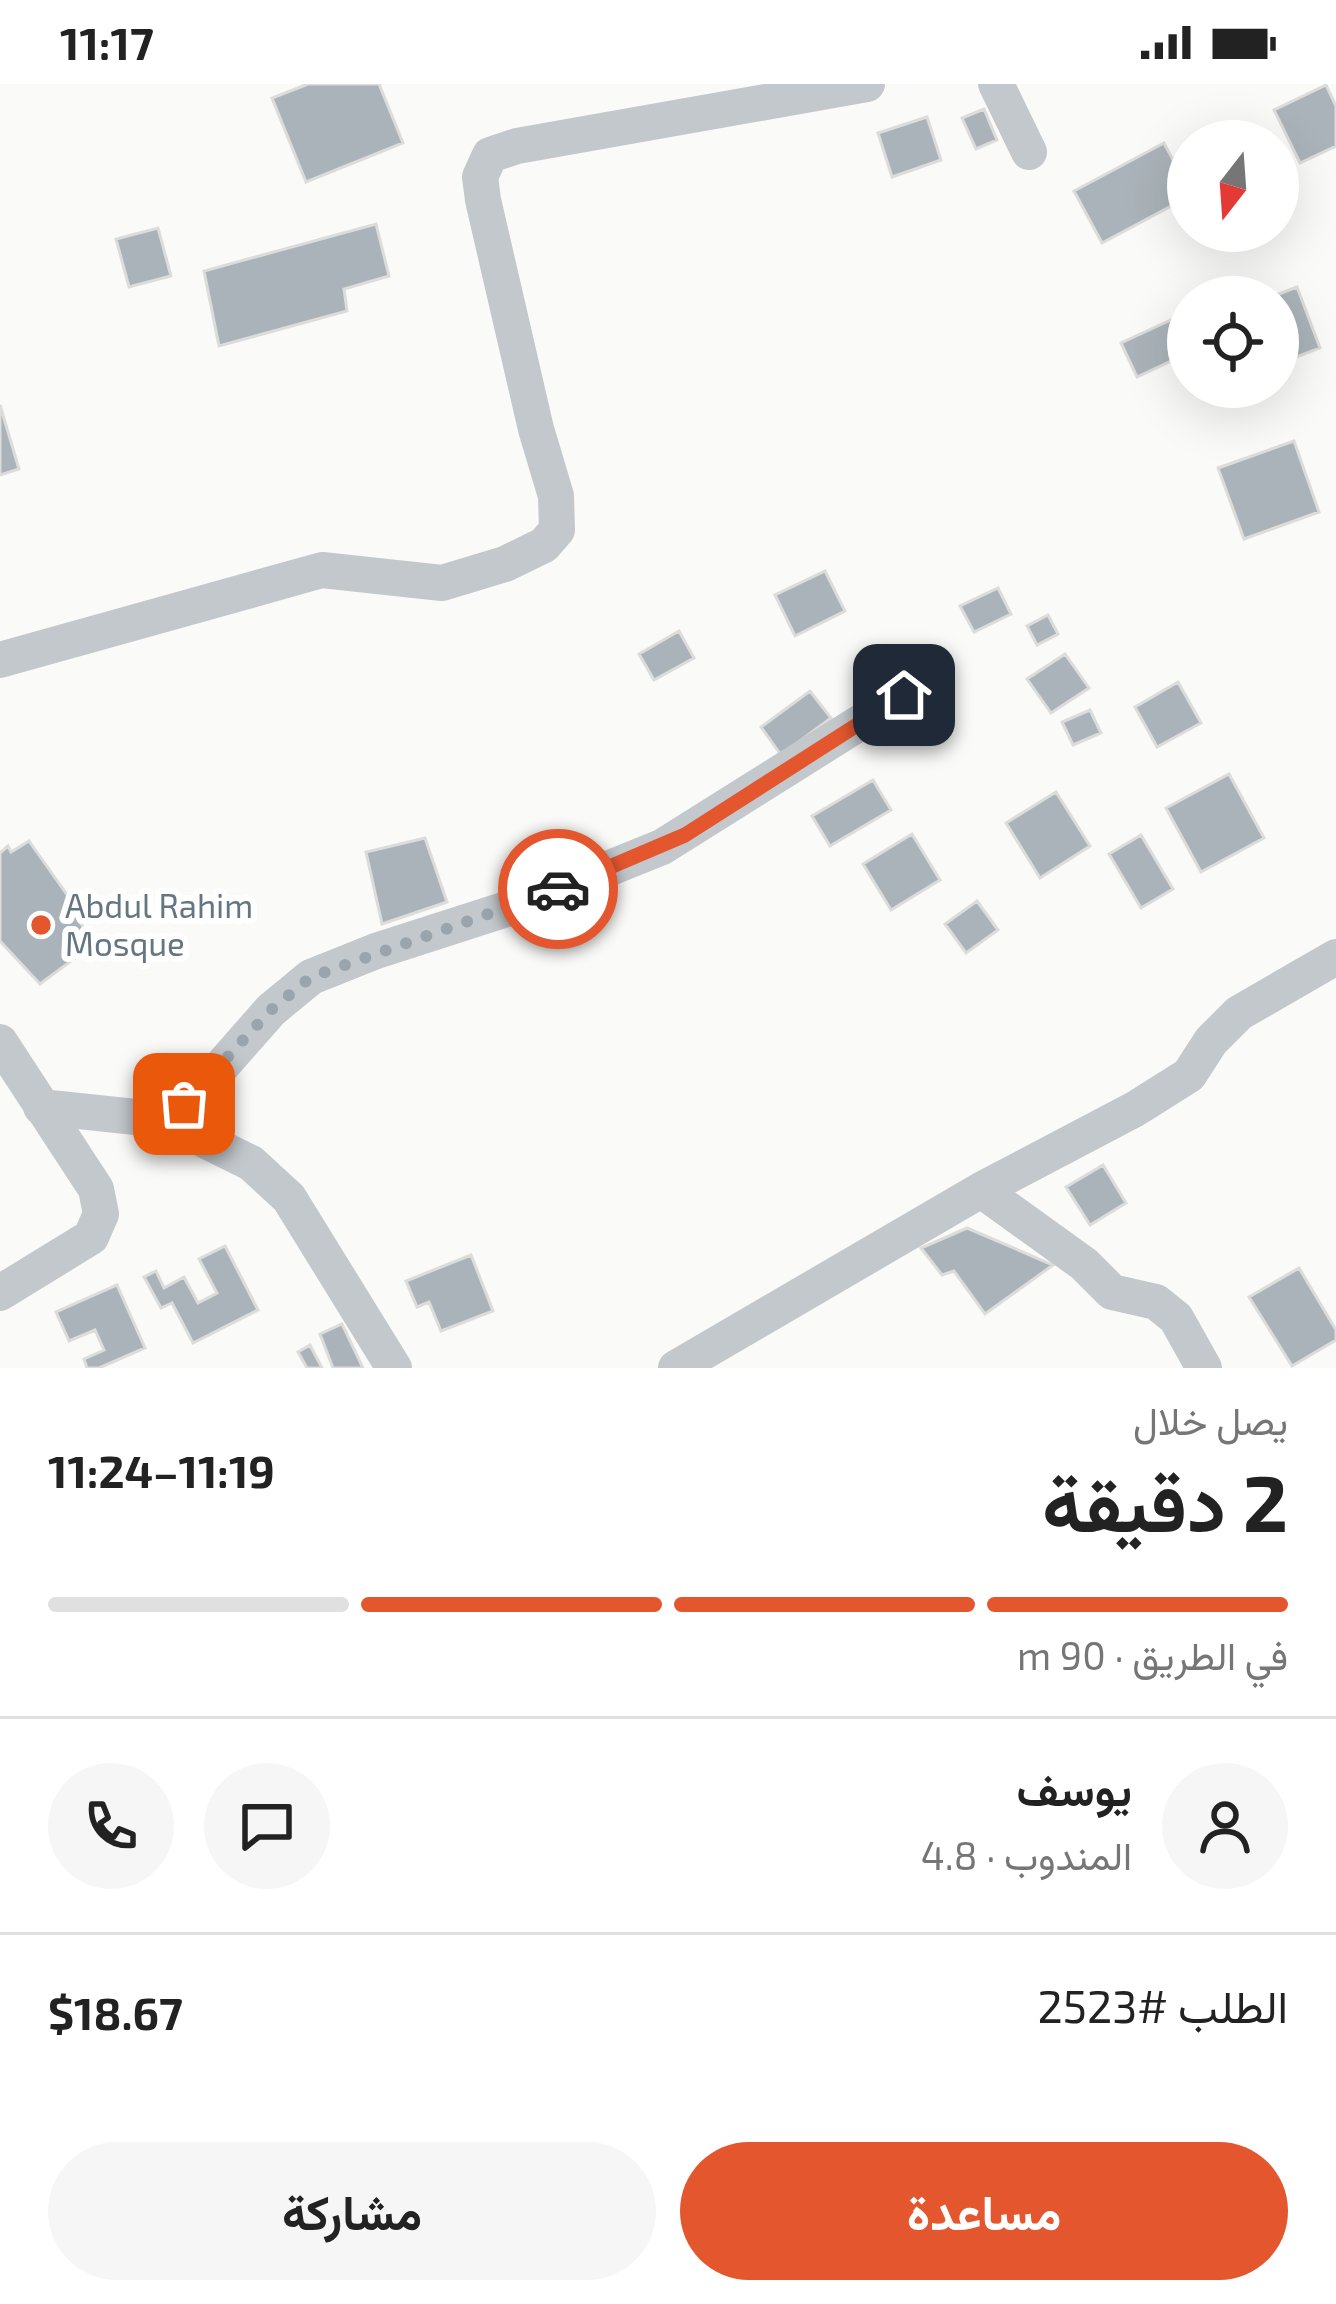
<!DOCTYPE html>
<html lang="ar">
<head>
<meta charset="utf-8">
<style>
  body { margin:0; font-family:"Exo 2",Vazirmatn,sans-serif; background:#f6f6f6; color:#222; direction:rtl; height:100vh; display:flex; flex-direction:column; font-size:45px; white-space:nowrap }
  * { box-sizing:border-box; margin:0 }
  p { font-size:39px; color:#767676 }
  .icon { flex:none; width:66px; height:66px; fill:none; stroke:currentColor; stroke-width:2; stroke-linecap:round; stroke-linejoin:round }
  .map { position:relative; height:1284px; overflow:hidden; direction:ltr }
  .sheet { display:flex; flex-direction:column; background:#fff; flex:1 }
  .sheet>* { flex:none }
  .needle { width:78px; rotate:197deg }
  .controls { position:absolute; left:1167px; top:36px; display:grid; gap:24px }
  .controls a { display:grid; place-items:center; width:132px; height:132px; border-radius:50%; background:#fff; box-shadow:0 12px 48px #0002; font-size:60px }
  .pin { position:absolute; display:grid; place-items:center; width:102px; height:102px; color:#fff; margin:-51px; border-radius:24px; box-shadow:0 6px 18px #0006 }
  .courier { position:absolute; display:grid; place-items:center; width:120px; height:120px; margin:-60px; border:9px solid #e4572e; border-radius:50%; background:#fff; color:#222; box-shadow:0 3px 15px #0007 }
  .overview em { font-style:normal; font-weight:700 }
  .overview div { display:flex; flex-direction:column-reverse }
  .overview { display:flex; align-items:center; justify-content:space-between; height:204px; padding:0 48px }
  h1 { font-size:78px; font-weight:700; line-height:90px }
  .bar { display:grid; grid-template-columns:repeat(4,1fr); gap:18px 12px; align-content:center; height:144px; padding:0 48px }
  .bar i { height:15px; border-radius:9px; background:#e0e0e0 }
  .bar .current { background:#e4572e }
  .bar p { grid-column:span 4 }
  .line { display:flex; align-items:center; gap:30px; padding:0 48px; border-top:3px solid #e0e0e0 }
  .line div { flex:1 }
  .round { display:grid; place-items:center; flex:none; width:126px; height:126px; border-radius:63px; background:#f6f6f6 }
  .cta { display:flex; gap:24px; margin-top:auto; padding:24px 48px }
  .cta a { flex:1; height:138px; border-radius:72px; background:#e4572e; color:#fff; font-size:48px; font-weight:700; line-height:138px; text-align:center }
  .cta a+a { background:#f6f6f6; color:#222 }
  .status { display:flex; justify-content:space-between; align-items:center; height:84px; padding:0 60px; background:#fff; direction:ltr }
  .status svg { height:33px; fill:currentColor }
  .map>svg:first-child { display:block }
</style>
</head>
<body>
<div class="status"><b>11:17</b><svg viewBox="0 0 49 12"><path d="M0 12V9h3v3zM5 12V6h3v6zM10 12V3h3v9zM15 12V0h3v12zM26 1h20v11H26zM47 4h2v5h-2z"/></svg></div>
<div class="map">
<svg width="1336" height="1284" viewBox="0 0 1336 1284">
  <rect width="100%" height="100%" fill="#fafaf8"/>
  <path fill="#aab3b9" stroke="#dcdcda" stroke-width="3" d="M308,0H379L403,59L306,98L272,14Z
    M1326,1L1336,22V62L1300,79L1274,26Z
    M984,25L997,56L976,65L962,34Z
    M927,33L941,76L892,93L878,49Z
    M1164,59L1188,104V113L1102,159L1074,107Z
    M376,140L389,192L344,205L347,227L219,262L204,187Z
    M158,144L171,192L129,203L116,155Z
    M1297,203L1320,264L1278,280V213H1271Z
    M1188,228V269L1137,293L1121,259Z
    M0,321L19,385L0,391Z
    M1294,357L1319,428L1244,455L1218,384Z
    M825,487L845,527L795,552L775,511Z
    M998,504L1011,530L974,548L960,522Z
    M1048,531L1058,550L1037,561L1027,542Z
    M679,547L694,574L654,596L639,570Z
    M1065,570L1089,604L1051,629L1027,595Z
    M1178,598L1201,639L1157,663L1135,623Z
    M810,607L831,634L781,671L761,643Z
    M1090,626L1101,649L1073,661L1062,638Z
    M1229,690L1264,754L1201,788L1166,724Z
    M873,696L891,726L830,762L812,732Z
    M1056,708L1090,762L1040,794L1006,739Z
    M912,750L940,796L891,826L863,780Z
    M1141,751L1173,805L1141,824L1109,770Z
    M425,754L447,818L382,840L366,768Z
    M29,757L75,822L71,824L94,860L40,900L0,857V769L8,762L11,768Z
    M977,817L998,846L966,869L945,840Z
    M1103,1081L1126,1119L1090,1141L1066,1103Z
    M967,1144L1053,1181L985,1230L954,1187L942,1191L921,1164Z
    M225,1162L258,1226L193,1259L172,1219L161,1224L144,1193L156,1187L164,1204L184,1193L198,1219L217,1209L199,1175Z
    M471,1171L493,1227L441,1247L429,1218L417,1223L406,1197Z
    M1299,1184L1336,1246V1256L1292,1282L1249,1213Z
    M117,1201L145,1264L99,1284H87L84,1275L104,1266L95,1246L69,1257L56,1228Z
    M342,1240L363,1284H333L320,1250Z
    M310,1261L322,1284H307L298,1268Z"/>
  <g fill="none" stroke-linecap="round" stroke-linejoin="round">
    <path stroke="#c3c8cc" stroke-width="36" d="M996,0L1029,68
      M0,576L322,486L442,499L505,480L544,461L557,446L556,412L536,345L483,116L480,93L490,71L517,62L867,0
      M0,958L96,1105L101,1130L91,1153L0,1209
      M41,1023L164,1036L251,1079L289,1114L394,1284
      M164,1036L205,1001L271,926L311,893L376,867L516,822L662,763L904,611
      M981,1106L1084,1180L1112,1208L1156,1218L1176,1234L1204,1284
      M676,1284L981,1106L1135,1025L1189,991L1211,957L1239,929L1336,873"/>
  </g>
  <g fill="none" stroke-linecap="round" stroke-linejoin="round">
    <path stroke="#99a4ac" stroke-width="12" stroke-dasharray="0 21.6" d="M184,1020L271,926L311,893L558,805"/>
    <path stroke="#e4572e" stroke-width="15" d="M558,805L685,751L904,611"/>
  </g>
  <circle fill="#e4572e" stroke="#fff" stroke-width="4.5" cx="41" cy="841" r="12"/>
  <g text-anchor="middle" stroke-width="12" stroke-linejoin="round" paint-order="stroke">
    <g font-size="33" fill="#657683" stroke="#fff" text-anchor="start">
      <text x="65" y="834">Abdul Rahim<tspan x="65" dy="38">Mosque</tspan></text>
    </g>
  </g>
</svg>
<div class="controls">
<a><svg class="needle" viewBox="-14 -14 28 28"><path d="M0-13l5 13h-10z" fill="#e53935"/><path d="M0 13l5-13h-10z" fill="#767676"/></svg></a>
<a><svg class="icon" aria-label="locate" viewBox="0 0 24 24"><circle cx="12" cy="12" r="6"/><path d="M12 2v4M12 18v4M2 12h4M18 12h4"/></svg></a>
</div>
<div class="pin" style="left:184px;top:1020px;background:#ea580c"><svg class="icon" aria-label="bag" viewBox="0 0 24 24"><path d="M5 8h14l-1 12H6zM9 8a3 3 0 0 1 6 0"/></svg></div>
<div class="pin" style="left:904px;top:611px;background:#1f2937"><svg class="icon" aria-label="home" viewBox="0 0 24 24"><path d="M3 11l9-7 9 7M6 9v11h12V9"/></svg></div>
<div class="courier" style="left:558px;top:805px"><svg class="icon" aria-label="car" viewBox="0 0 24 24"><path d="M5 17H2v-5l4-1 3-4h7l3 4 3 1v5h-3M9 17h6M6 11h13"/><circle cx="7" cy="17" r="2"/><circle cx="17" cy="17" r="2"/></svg></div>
</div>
<section class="sheet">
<div class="overview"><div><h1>2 دقيقة</h1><p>يصل خلال</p></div><em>11:19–11:24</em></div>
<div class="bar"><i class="current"></i><i class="current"></i><i class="current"></i><i></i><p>في الطريق · 90 m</p></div>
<div class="line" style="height:216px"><a class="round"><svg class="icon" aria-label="person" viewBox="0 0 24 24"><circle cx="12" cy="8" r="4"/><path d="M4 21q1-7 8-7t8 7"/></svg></a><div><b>يوسف</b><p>المندوب · 4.8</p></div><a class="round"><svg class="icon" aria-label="chat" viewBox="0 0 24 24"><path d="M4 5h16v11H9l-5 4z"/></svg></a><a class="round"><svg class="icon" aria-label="phone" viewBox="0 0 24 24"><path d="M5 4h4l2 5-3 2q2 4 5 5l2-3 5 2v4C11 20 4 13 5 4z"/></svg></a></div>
<div class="line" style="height:156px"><div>الطلب #2523</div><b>$18.67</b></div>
<div class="cta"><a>مساعدة</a><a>مشاركة</a></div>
</section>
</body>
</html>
